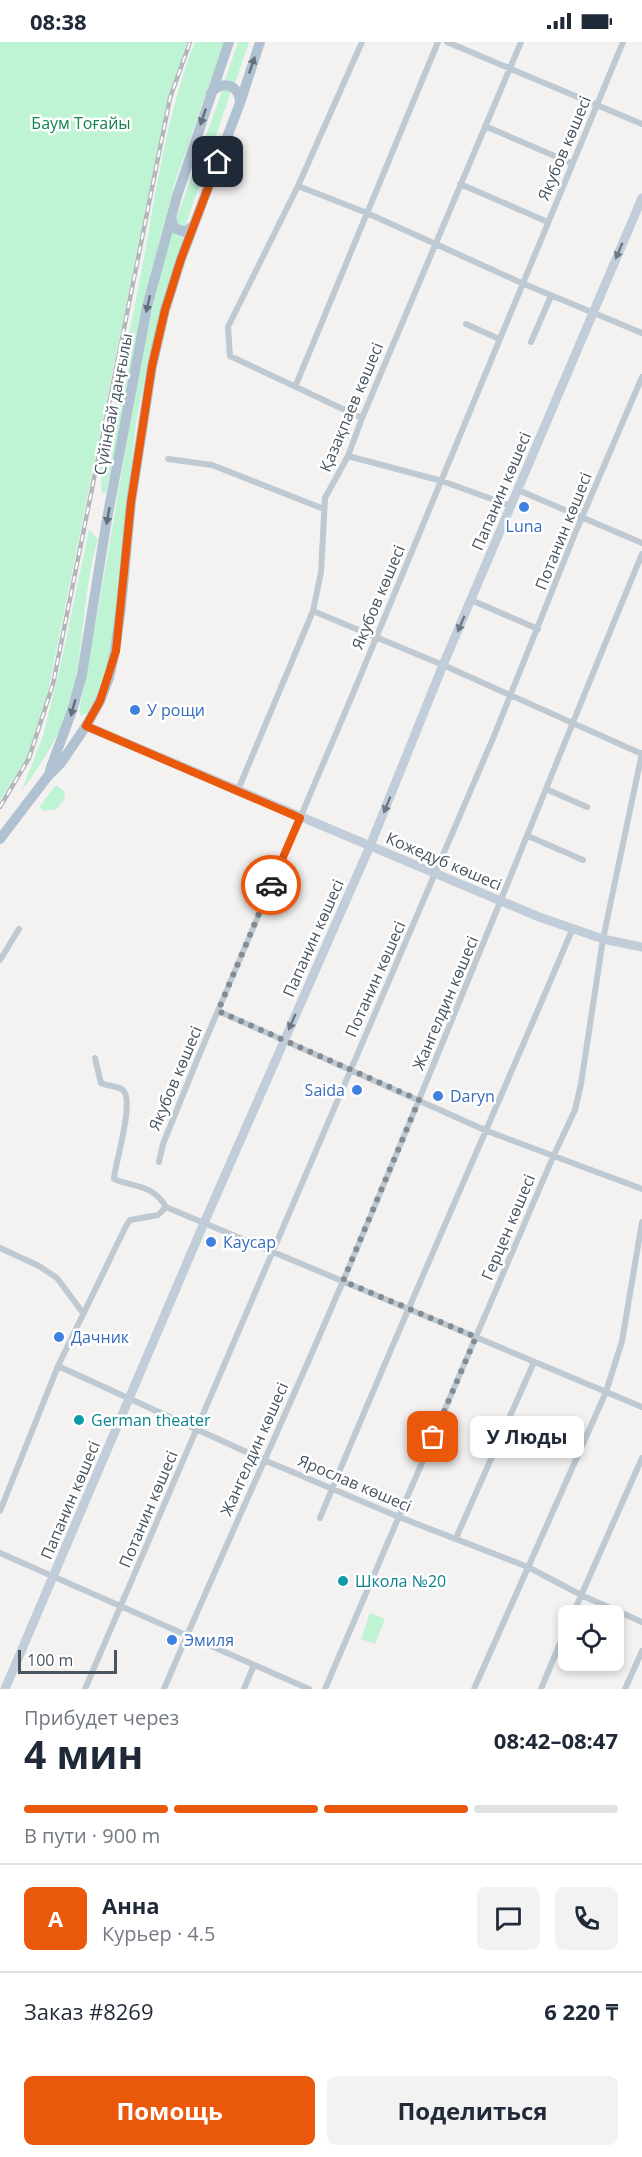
<!DOCTYPE html>
<html lang="ru">
<head>
<meta charset="utf-8">
<style>
  body { margin:0; font-family:"Open Sans",sans-serif; background:#f2f2f3; color:#1f2937; height:100vh; display:flex; flex-direction:column; font-size:22px; white-space:nowrap }
  * { box-sizing:border-box; margin:0 }
  p { font-size:20px; color:#747a83 }
  .icon { flex:none; width:33px; height:33px; fill:none; stroke:currentColor; stroke-width:2; stroke-linecap:round; stroke-linejoin:round }
  .map { position:relative; height:1647px; overflow:hidden }
  .panel { display:flex; flex-direction:column; background:#fff; flex:1 }
  .panel>* { flex:none }
  .tools { position:absolute; left:558px; top:1563px; display:grid; gap:12px }
  .tools a { display:grid; place-items:center; width:66px; height:66px; border-radius:9px; background:#fff; box-shadow:0 3px 9px #0003; font-size:30px }
  .scale { position:absolute; left:18px; bottom:15px; width:99px; box-sizing:border-box; padding-left:6px; border:3px solid #485561; border-top:0; font-size:16px; line-height:21px; white-space:nowrap; color:#485561; -webkit-text-stroke:4px #fff; paint-order:stroke }
  .pin { position:absolute; display:grid; place-items:center; width:51px; height:51px; color:#fff; margin:-26px; border-radius:12px; box-shadow:0 3px 9px #0006 }
  .courier { position:absolute; display:grid; place-items:center; width:60px; height:60px; margin:-30px; border:4px solid #ea580c; border-radius:50%; background:#fff; color:#222; box-shadow:0 2px 8px #0007 }
  .bubble { position:absolute; height:42px; border-radius:9px; background:#fff; box-shadow:0 3px 9px #0003; font-size:20px; font-weight:700; line-height:42px; text-align:center }
  .summary em { font-style:normal; font-weight:700 }
  .summary div { display:flex; flex-direction:column-reverse }
  .summary { display:flex; align-items:center; justify-content:space-between; height:102px; padding:0 24px }
  h1 { font-size:39px; font-weight:700; line-height:45px }
  .bar { display:grid; grid-template-columns:repeat(4,1fr); gap:9px 6px; align-content:center; height:72px; padding:0 24px }
  .bar i { height:8px; border-radius:4px; background:#e0e1e3 }
  .bar .selected { background:#ea580c }
  .bar p { grid-column:span 4 }
  .line { display:flex; align-items:center; gap:15px; padding:0 24px; border-top:2px solid #e0e1e3 }
  .line div { flex:1 }
  .round { display:grid; place-items:center; flex:none; width:63px; height:63px; border-radius:9px; background:#f2f2f3 }
  .action { display:flex; gap:12px; margin-top:auto; padding:12px 24px }
  .action a { flex:1; height:69px; border-radius:9px; background:#ea580c; color:#fff; font-size:24px; font-weight:700; line-height:69px; text-align:center }
  .action a+a { background:#f2f2f3; color:#1f2937 }
  .status { display:flex; justify-content:space-between; align-items:center; height:42px; padding:0 30px; background:#fff; direction:ltr }
  .status svg { height:16px; fill:currentColor }
  .map>svg:first-child { display:block }
</style>
</head>
<body>
<div class="status"><b>08:38</b><svg viewBox="0 0 49 12"><path d="M0 12V9h3v3zM5 12V6h3v6zM10 12V3h3v9zM15 12V0h3v12zM26 1h20v11H26zM47 4h2v5h-2z"/></svg></div>
<div class="map">
<svg width="642" height="1647" viewBox="0 0 642 1647">
  <rect width="100%" height="100%" fill="#f4f1f1"/>
  <path fill="#bef3d3" d="M0,0H187L167,60L48,649L27,715L0,759Z
    M195,0H224L176,137L160,196L106,451H102L100,425C118,352 132,278 146,205C158,136 169,65 195,0Z
    M238,0H249L235,41L225,38Z
    M227,46L231,49L186,182L182,185L177,184L176,178L222,49Z
    M171,189L183,195L149,314L136,381L111,616L97,654L87,671L81,674L79,670L103,540L142,309Z
    M89,488L98,497C82,550 85,607 70,660C62,690 42,722 22,748L43,694L60,626Z
    M56,743L64,749L65,756L57,767L42,769L40,764Z
    M370,1571L385,1577L375,1602L361,1597Z"/>
  <g fill="none" stroke-linecap="round" stroke-linejoin="round">
    <path stroke="#bec9d2" stroke-width="6" d="M447,0L642,82
      M485,84L571,121
      M460,142L548,180
      M298,144L367,171L524,242L642,291
      M466,282L499,297
      M531,300L551,254
      M295,345L438,0
      M362,376L230,314L228,285L298,144L362,0
      M348,414L442,439L511,464
      M168,417L212,423L324,467
      M518,448L642,501
      M471,558L538,587
      M313,569L443,623L642,712
      M546,747L587,765
      M238,748L313,569L321,530L325,456L348,414L362,376L521,0
      M528,794L583,818
      M0,918L19,887
      M218,969L487,1089L642,1147
      M95,1016L101,1041C107,1044 118,1044 123,1048C135,1059 115,1121 114,1137C136,1146 152,1142 166,1165
      M159,1120L163,1102L197,1018L352,654L623,0
      M166,1165L642,1365
      M0,1206L39,1224L57,1236L83,1271
      M58,1324L264,1418L399,1475L528,1525L581,1553L642,1580
      M0,1469L58,1324L126,1184L130,1178L158,1173L166,1165
      M320,1476C401,1279 489,1085 572,888
      M456,1496L534,1320
      M0,1511L309,1647
      M572,1574L642,1416
      M85,1647L494,694L574,494L642,335
      M164,1647C222,1510 285,1376 343,1239C446,998 542,754 642,512
      M244,1647L254,1623
      M325,1647L553,1115L575,1068L581,1042L603,897L642,711
      M474,1647L606,1350L622,1299L642,1180
      M541,1647L568,1582
      M625,1647L642,1609"/>
    <path stroke="#c1cdd9" stroke-width="9" d="M86,684L539,875L603,897L642,905
      M5,1647L204,1181L370,804L443,623L642,156"/>
    <path stroke="#b0c1d2" stroke-width="10" d="M211,51C222,38 239,42 240,60
      M171,175L174,186L185,190L194,183
      M50,728L73,666L82,632L107,477L147,265L177,154L229,0
      M0,797L48,734L61,721L86,684L100,659L109,636L115,609L121,565L131,460L152,324L165,268L181,217L240,61L260,0"/>
    <g stroke="#b3b7bc" stroke-width="4.5">
      <path id="rail" d="M0,765L29,716L53,642L170,56L190,0"/>
    </g>
    <use href="#rail" stroke="#fff" stroke-width="2" stroke-dasharray="7" stroke-linecap="butt"/>
  </g>
  <defs><path id="oneway-solid" d="M-6-.8H1V-3.2L6.5 0L1 3.2V.8H-6Z" transform="scale(1.5)"/></defs>
  <g fill="#62707d">
    <use href="#oneway-solid" transform="translate(252 23) rotate(-71)"/>
    <use href="#oneway-solid" transform="translate(203 75) rotate(109)"/>
    <use href="#oneway-solid" transform="translate(148 262) rotate(103)"/>
    <use href="#oneway-solid" transform="translate(108 474) rotate(100)"/>
    <use href="#oneway-solid" transform="translate(73 666) rotate(106)"/>
  </g>
  <g fill="#6c7985">
    <use href="#oneway-solid" transform="translate(619 209) rotate(113)"/>
    <use href="#oneway-solid" transform="translate(461 582) rotate(113)"/>
    <use href="#oneway-solid" transform="translate(387 763) rotate(112)"/>
    <use href="#oneway-solid" transform="translate(292 980) rotate(114)"/>
  </g>
  <g fill="none" stroke-linecap="round" stroke-linejoin="round">
    <path stroke="#848c93" stroke-width="6" stroke-dasharray="0 10.8" d="M271,843L218,969L419,1058L343,1239L476,1295L433,1395"/>
    <path stroke="#ea580c" stroke-width="8" d="M218,120L181,217L165,268L152,324L131,460L116,609L100,659L86,684L300,776L271,843"/>
  </g>
  <g fill="#3f7fe0" stroke="#fff" stroke-width="2">
    <circle cx="524" cy="465" r="6"/>
    <circle cx="135" cy="668" r="6"/>
    <circle cx="357" cy="1048" r="6"/>
    <circle cx="438" cy="1054" r="6"/>
    <circle cx="211" cy="1200" r="6"/>
    <circle cx="59" cy="1295" r="6"/>
    <circle cx="172" cy="1598" r="6"/>
  </g>
  <g fill="#0f9aa8" stroke="#fff" stroke-width="2">
    <circle cx="79" cy="1378" r="6"/>
    <circle cx="343" cy="1539" r="6"/>
  </g>
  <g text-anchor="middle" stroke-width="5" stroke-linejoin="round" paint-order="stroke">
    <g font-size="16" fill="#10854b" stroke="#fff">
      <text x="81" y="87">Баум Тоғайы</text>
    </g>
    <g font-size="16" fill="#485561" stroke="#fff">
      <text transform="translate(564 106) rotate(-67)" y="6">Якубов көшесі</text>
      <text transform="translate(113 362) rotate(-79)" y="6">Сүйінбай даңғылы</text>
      <text transform="translate(351 365) rotate(-67)" y="6">Қазақпаев көшесі</text>
      <text transform="translate(501 449) rotate(-67)" y="6">Папанин көшесі</text>
      <text transform="translate(563 489) rotate(-68)" y="6">Потанин көшесі</text>
      <text transform="translate(378 555) rotate(-67)" y="6">Якубов көшесі</text>
      <text transform="translate(444 819) rotate(23)" y="6">Кожедуб көшесі</text>
      <text transform="translate(313 896) rotate(-66)" y="6">Папанин көшесі</text>
      <text transform="translate(375 937) rotate(-66)" y="6">Потанин көшесі</text>
      <text transform="translate(445 961) rotate(-67)" y="6">Жангелдин көшесі</text>
      <text transform="translate(175 1036) rotate(-67)" y="6">Якубов көшесі</text>
      <text transform="translate(508 1185) rotate(-67)" y="6">Герцен көшесі</text>
      <text transform="translate(254 1407) rotate(-66)" y="6">Жангелдин көшесі</text>
      <text transform="translate(355 1441) rotate(23)" y="6">Ярослав көшесі</text>
      <text transform="translate(70 1458) rotate(-67)" y="6">Папанин көшесі</text>
      <text transform="translate(148 1467) rotate(-67)" y="6">Потанин көшесі</text>
    </g>
    <g font-size="16" fill="#366cbe" stroke="#fff" text-anchor="start">
      <text x="524" y="490" text-anchor="middle">Luna</text>
      <text x="147" y="674">У рощи</text>
      <text x="345" y="1054" text-anchor="end">Saida</text>
      <text x="450" y="1060">Daryn</text>
      <text x="223" y="1206">Каусар</text>
      <text x="71" y="1301">Дачник</text>
      <text x="184" y="1604">Эмиля</text>
    </g>
    <g font-size="16" fill="#0d838f" stroke="#fff" text-anchor="start">
      <text x="91" y="1384">German theater</text>
      <text x="355" y="1545">Школа №20</text>
    </g>
  </g>
</svg>
<div class="tools">
<a><svg class="icon" aria-label="locate" viewBox="0 0 24 24"><circle cx="12" cy="12" r="6"/><path d="M12 2v4M12 18v4M2 12h4M18 12h4"/></svg></a>
</div>
<div class="scale">100 m</div>
<div class="pin" style="left:433px;top:1395px;background:#ea580c"><svg class="icon" aria-label="bag" viewBox="0 0 24 24"><path d="M5 8h14l-1 12H6zM9 8a3 3 0 0 1 6 0"/></svg></div>
<div class="pin" style="left:218px;top:120px;background:#1f2937"><svg class="icon" aria-label="home" viewBox="0 0 24 24"><path d="M3 11l9-7 9 7M6 9v11h12V9"/></svg></div>
<div class="courier" style="left:271px;top:843px"><svg class="icon" aria-label="car" viewBox="0 0 24 24"><path d="M5 17H2v-5l4-1 3-4h7l3 4 3 1v5h-3M9 17h6M6 11h13"/><circle cx="7" cy="17" r="2"/><circle cx="17" cy="17" r="2"/></svg></div>
<div class="bubble" style="left:470px;top:1374px;width:114px">У Люды</div>
</div>
<section class="panel">
<div class="summary"><div><h1>4 мин</h1><p>Прибудет через</p></div><em>08:42–08:47</em></div>
<div class="bar"><i class="selected"></i><i class="selected"></i><i class="selected"></i><i></i><p>В пути · 900 m</p></div>
<div class="line" style="height:108px"><b class="round" style="background:#ea580c;color:#fff">А</b><div><b>Анна</b><p>Курьер · 4.5</p></div><a class="round"><svg class="icon" aria-label="chat" viewBox="0 0 24 24"><path d="M4 5h16v11H9l-5 4z"/></svg></a><a class="round"><svg class="icon" aria-label="phone" viewBox="0 0 24 24"><path d="M5 4h4l2 5-3 2q2 4 5 5l2-3 5 2v4C11 20 4 13 5 4z"/></svg></a></div>
<div class="line" style="height:78px"><div>Заказ #8269</div><b>6 220 ₸</b></div>
<div class="action"><a>Помощь</a><a>Поделиться</a></div>
</section>
</body>
</html>
